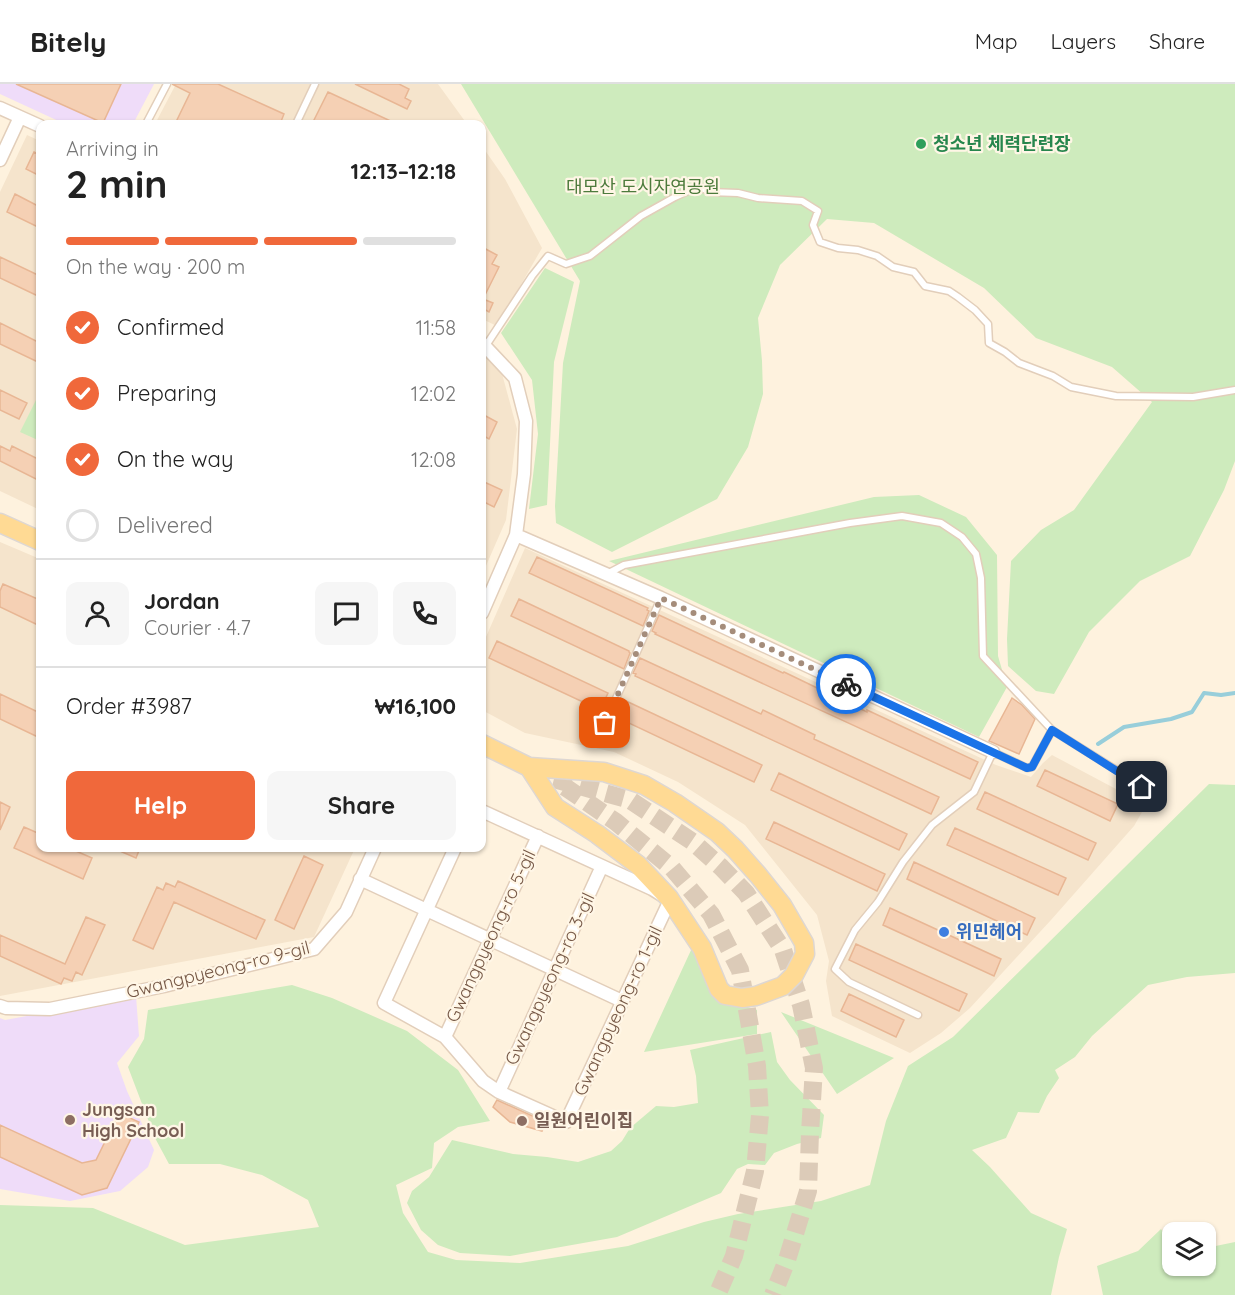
<!DOCTYPE html>
<html lang="en">
<head>
<meta charset="utf-8">
<style>
  body { margin:0; font-family:Quicksand,"Noto Sans KR",sans-serif; background:#f6f6f6; color:#222; height:100vh; display:flex; flex-direction:column; font-size:22px; white-space:nowrap }
  * { box-sizing:border-box; margin:0 }
  p { font-size:20px; color:#767676 }
  .icon { flex:none; width:33px; height:33px; fill:none; stroke:currentColor; stroke-width:2; stroke-linecap:round; stroke-linejoin:round }
  .map { position:relative; flex:1; overflow:hidden }
  .details { position:absolute; left:36px; top:36px; width:450px; height:732px; display:flex; flex-direction:column; background:#fff; border-radius:12px; box-shadow:0 2px 4px #0004 }
  .details>* { flex:none }
  .fabs { position:absolute; left:1162px; top:1138px; display:grid; gap:12px }
  .fabs a { display:grid; place-items:center; width:54px; height:54px; border-radius:12px; background:#fff; box-shadow:0 2px 4px #0004; font-size:30px }
  .pin { position:absolute; display:grid; place-items:center; width:51px; height:51px; color:#fff; margin:-26px; border-radius:12px; box-shadow:0 3px 9px #0006 }
  .courier { position:absolute; display:grid; place-items:center; width:60px; height:60px; margin:-30px; border:4px solid #1a73e8; border-radius:50%; background:#fff; color:#222; box-shadow:0 2px 8px #0007 }
  .summary em { font-style:normal; font-weight:800 }
  .summary div { display:flex; flex-direction:column-reverse }
  .summary { display:flex; align-items:center; justify-content:space-between; height:102px; padding:0 30px }
  h1 { font-size:39px; font-weight:800; line-height:45px }
  .bar { display:grid; grid-template-columns:repeat(4,1fr); gap:9px 6px; align-content:center; height:72px; padding:0 30px }
  .bar i { height:8px; border-radius:4px; background:#e0e0e0 }
  .bar .on { background:#f0683b }
  .bar p { grid-column:span 4 }
  .line { display:flex; align-items:center; gap:15px; padding:0 30px; border-top:2px solid #e0e0e0 }
  .line div { flex:1 }
  .round { display:grid; place-items:center; flex:none; width:63px; height:63px; border-radius:12px; background:#f6f6f6 }
  ol { padding:0 30px; list-style:none }
  li { display:flex; align-items:center; gap:18px; height:66px }
  li p { margin-inline-start:auto }
  li .icon { padding:6px; border-radius:50%; background:#f0683b; color:#fff; stroke-width:4 }
  li:last-child { color:#767676 }
  li i { width:33px; height:33px; border:3px solid #e0e0e0; border-radius:50% }
  .button { display:flex; gap:12px; margin-top:auto; padding:12px 30px }
  .button a { flex:1; height:69px; border-radius:12px; background:#f0683b; color:#fff; font-size:24px; font-weight:800; line-height:69px; text-align:center }
  .button a+a { background:#f6f6f6; color:#222 }
  header { display:flex; align-items:center; gap:36px; box-sizing:border-box; height:84px; padding:0 30px; background:#fff; border-bottom:2px solid #e0e0e0 }
  header strong { font-size:28px }
  nav { display:flex; gap:33px; margin-inline-start:auto; font-size:21px }
  .map>svg:first-child { display:block }
</style>
</head>
<body>
<header>
<strong>Bitely</strong>
<nav><a>Map</a><a>Layers</a><a>Share</a></nav>
</header>
<div class="map">
<svg width="1235" height="1211" viewBox="0 0 1235 1211">
  <rect width="100%" height="100%" fill="#fef2de"/>
  <path fill="#f5e4cc" d="M176,0H438L467,40H155Z
    M27,51L40,57V426L0,407V108Z
    M482,62L505,95L542,164L497,242L482,235Z
    M482,267L501,286L517,345L506,436L482,491Z
    M0,458L40,475V764H355L314,853L0,912Z
    M525,464L996,681L1031,693L1043,679L1052,671L1146,721L1134,742L1051,836L970,924L941,949L910,969L832,932L826,897L829,877L817,831L745,741L678,698L614,668L525,649L482,626V562Z"/>
  <path fill="#efdcf9" d="M0,0H154L133,40H65L0,10Z
    M136,912L139,952L117,979L127,1007L154,1066L148,1083L120,1107L70,1117L0,1105V934L5,936Z"/>
  <path fill="#ceebbd" d="M461,0H1235V377L1224,406L1190,472L1140,497L1089,548L1054,610L1036,607L1008,582L1007,555L1011,477L1041,446L1074,426L1152,318L1112,283L1036,254L984,204L874,139L827,135L780,181L758,234L762,277L763,310L748,363L717,415L612,468L556,439L555,422L563,279L580,197Z
    M545,184L574,198L554,278L547,421L529,425L538,350L532,296L501,249Z
    M37,314L40,316V357L20,348Z
    M919,411L966,433L997,471L998,572L1007,603L979,653L609,477L874,413Z
    M1209,700L1235,701V889L1187,893L1148,901L1092,952L1075,973L1055,986L1059,994L1047,1012L1039,1029L1018,1028L1006,1054L972,1066L990,1083L1031,1129L1067,1145L1059,1173L1051,1211H0V1121L93,1124L185,1161L319,1143L308,1116L262,1091L220,1080H169L155,1054L128,983L144,955L148,926L292,901L332,914L407,947L458,986L490,1037L458,1043L434,1059L432,1084L396,1101L403,1129L428,1168L456,1176L520,1179L628,1162L704,1138L738,1130L821,1117L870,1101L886,1037L908,982L953,953Z
    M692,864L714,913L757,926V950L644,968Z
    M781,928L894,974L837,1010Z
    M771,948L777,978L790,996L824,1031L821,1054L797,1060L774,1069L765,1081L748,1080L737,1085L721,1109L617,1153L510,1172L460,1169L438,1161L421,1146L407,1119L412,1107L429,1093L452,1056L513,1070L547,1073L578,1078L611,1067L622,1057L630,1044L656,1022L674,1023L698,1019L696,992L690,966Z
    M1161,1145L1173,1163V1182H1206V1164L1235,1158V1211H1103L1097,1182L1138,1167Z"/>
  <g fill="none" stroke-linecap="round" stroke-linejoin="round">
    <path stroke="#98ceda" stroke-width="4" d="M1098,660L1124,643L1171,635L1192,628L1204,609L1221,611L1235,609"/>
  </g>
  <path fill="#f5d0b4" stroke="#e8b694" stroke-width="1.5" d="M16,0H121L103,39Z
    M172,0H218L284,30L280,40H175L190,9Z
    M355,0H399L409,5L405,14L411,17L407,25Z
    M328,8L397,40H312Z
    M34,68L40,71V92L26,85Z
    M15,110L40,123V144L7,128Z
    M482,163L497,171L492,180L499,183L483,215L493,219L489,228L482,224Z
    M0,173L40,192V213L0,194Z
    M0,239L40,259V279L0,260Z
    M0,306L27,319L19,335L0,326Z
    M482,330L497,338L489,355L482,351Z
    M0,362L10,367L12,362L40,376V397L0,377Z
    M482,397L502,406L494,423L482,417Z
    M537,473L648,524L647,526L649,527L643,542L529,489Z
    M3,500L40,516V542L0,523V507Z
    M519,515L629,567V568L630,569L624,585L511,532Z
    M659,531L783,589L784,588L867,628V626L978,678L970,695L655,550L656,549L652,547Z
    M497,557L608,609L600,626L489,574Z
    M640,574L761,630L763,626L815,651L814,655L939,713L931,730L635,592L636,590L633,589Z
    M0,610L40,629V654L0,635Z
    M1012,614L1022,621L1035,635L1019,670L989,657Z
    M624,616L762,681L754,698L616,633Z
    M1045,686L1118,720L1110,737L1037,702Z
    M779,689L907,750L899,766L771,706Z
    M985,708L1096,759L1088,776L977,725Z
    M0,718L10,723L0,746Z
    M774,738L885,790L877,807L766,755Z
    M24,743L40,750V764H69L92,774L83,795L14,764Z
    M955,744L1066,794L1058,811L947,761Z
    M113,764H140L136,774Z
    M304,772L323,781L294,845L275,836Z
    M914,778L1035,834L1027,851L907,795Z
    M178,797L265,836L256,855L174,818L153,865L133,856L157,803L163,806L166,799L175,803Z
    M890,824L1001,875L994,892L883,841Z
    M86,833L105,841L82,891L76,888L72,897L64,894L61,900L0,872V851L65,880Z
    M856,860L967,910L959,927L849,876Z
    M849,910L904,936L896,953L841,927Z
    M497,1016L546,1038L542,1047L510,1038L493,1023Z
    M119,1029L139,1038L107,1104L82,1111L0,1073V1041L82,1079L96,1076Z"/>
  <g fill="none" stroke-linecap="round" stroke-linejoin="round">
    <path stroke="#dccbb8" stroke-width="18" stroke-dasharray="18 9" stroke-linecap="butt" d="M554,695L630,716L693,758L721,783L746,809L783,866L801,921L814,984L810,1049L808,1107L787,1176L773,1211
      M565,703L616,738L672,784L711,830L740,886L757,982L760,1031L755,1087L734,1172L717,1211"/>
    <g stroke="#e2ceba" stroke-width="9">
      <path id="lane" d="M146,40L167,0
        M296,40L315,0
        M485,263L532,192L548,172L566,180L590,172L641,132L675,113L699,102L709,108L738,109L758,114L802,117L818,127L813,141L820,158L838,164L858,166L877,172L893,183L914,188L925,202L949,207L958,213L975,226L988,240L989,259L1005,268L1019,279L1053,292L1071,303L1116,312L1193,313L1235,306
        M607,490L624,481L850,439L902,432L941,439L962,453L976,470L981,494L983,572L1052,646
        M605,639L661,514
        M918,931L849,898L835,885L855,846L878,818L903,778L932,741L974,708L993,668L1027,684L1032,683L1052,646L1161,714"/>
    </g>
    <g stroke="#e2ceba" stroke-width="15">
      <path id="street" d="M0,24L40,42
        M0,76L20,33
        M482,259L515,294L526,337L524,390L516,451L482,529
        M516,451L661,514L993,668
        M455,764L384,919L445,953L483,997L499,1008L566,1038L670,816L652,805L482,727
        M360,795L622,917
        M0,922L6,924L50,925L164,902L314,865L346,828L375,764
        M445,953L538,752
        M499,1008L602,782"/>
    </g>
    <g stroke="#ded7d2" stroke-width="21">
      <path id="primary" d="M0,439L40,457
        M482,660L539,688
        M529,683L604,688L644,701L675,719L717,748L735,765L758,791L782,821L804,859L805,870L794,891L783,902L756,912L742,914L725,911L719,905L702,864L669,814L638,781L597,750L555,723Z"/>
    </g>
    <use href="#lane" stroke="#fff" stroke-width="6"/>
    <use href="#street" stroke="#fff" stroke-width="12"/>
    <use href="#primary" stroke="#ffda94" stroke-width="18"/>
  </g>
  <g fill="none" stroke-linecap="round" stroke-linejoin="round">
    <path stroke="#a58d7b" stroke-width="6" stroke-dasharray="0 10.8" d="M605,639L661,514L846,600"/>
    <path stroke="#1a73e8" stroke-width="8" d="M846,600L1027,684L1032,683L1052,646L1142,703"/>
  </g>
  <circle fill="#2e9e5b" stroke="#fff6e6" stroke-width="2" cx="921" cy="60" r="6"/>
  <circle fill="#3f7fe0" stroke="#fff6e6" stroke-width="2" cx="944" cy="848" r="6"/>
  <g fill="#8d6e63" stroke="#fff6e6" stroke-width="2">
    <circle cx="70" cy="1036" r="6"/>
    <circle cx="522" cy="1037" r="6"/>
  </g>
  <g text-anchor="middle" stroke-width="4.5" stroke-linejoin="round" paint-order="stroke">
    <g font-size="18" font-weight="bold" fill="#27864d" stroke="#fff6e6" text-anchor="start">
      <text x="933" y="66">청소년 체력단련장</text>
    </g>
    <g font-size="18" fill="#4d7b3c" stroke="#fff6e6">
      <text x="643" y="109">대모산 도시자연공원</text>
    </g>
    <g font-size="18" font-weight="bold" fill="#366cbe" stroke="#fff6e6" text-anchor="start">
      <text x="956" y="854">위민헤어</text>
    </g>
    <g font-size="18" fill="#755745" stroke="#fff6e6">
      <text transform="translate(491 852) rotate(-65)" y="6">Gwangpyeong-ro 5-gil</text>
      <text transform="translate(218 886) rotate(-14)" y="6">Gwangpyeong-ro 9-gil</text>
      <text transform="translate(550 895) rotate(-65)" y="6">Gwangpyeong-ro 3-gil</text>
      <text transform="translate(618 927) rotate(-65)" y="6">Gwangpyeong-ro 1-gil</text>
    </g>
    <g font-size="18" font-weight="bold" fill="#785e54" stroke="#fff6e6" text-anchor="start">
      <text x="82" y="1032">Jungsan<tspan x="82" dy="21">High School</tspan></text>
      <text x="534" y="1043">일원어린이집</text>
    </g>
  </g>
</svg>
<div class="fabs">
<a><svg class="icon" aria-label="layers" viewBox="0 0 24 24"><path d="M12 4l9 5-9 5-9-5zM3 14l9 5 9-5"/></svg></a>
</div>
<div class="pin" style="left:605px;top:639px;background:#ea580c"><svg class="icon" aria-label="bag" viewBox="0 0 24 24"><path d="M5 8h14l-1 12H6zM9 8a3 3 0 0 1 6 0"/></svg></div>
<div class="pin" style="left:1142px;top:703px;background:#1f2937"><svg class="icon" aria-label="home" viewBox="0 0 24 24"><path d="M3 11l9-7 9 7M6 9v11h12V9"/></svg></div>
<div class="courier" style="left:846px;top:600px"><svg class="icon" aria-label="bike" viewBox="0 0 24 24"><circle cx="6" cy="16" r="4"/><circle cx="18" cy="16" r="4"/><path d="M6 16l4-8h5l3 8M10 8l3 8H6M13 5h3"/></svg></div>
<section class="details">
<div class="summary"><div><h1>2 min</h1><p>Arriving in</p></div><em>12:13–12:18</em></div>
<div class="bar"><i class="on"></i><i class="on"></i><i class="on"></i><i></i><p>On the way · 200 m</p></div>
<ol>
<li><svg class="icon" aria-label="check" viewBox="0 0 24 24"><path d="M5 12l5 5 9-10"/></svg>Confirmed<p>11:58</p></li>
<li><svg class="icon" aria-label="check" viewBox="0 0 24 24"><path d="M5 12l5 5 9-10"/></svg>Preparing<p>12:02</p></li>
<li><svg class="icon" aria-label="check" viewBox="0 0 24 24"><path d="M5 12l5 5 9-10"/></svg>On the way<p>12:08</p></li>
<li><i></i>Delivered</li>
</ol>
<div class="line" style="height:108px"><a class="round"><svg class="icon" aria-label="person" viewBox="0 0 24 24"><circle cx="12" cy="8" r="4"/><path d="M4 21q1-7 8-7t8 7"/></svg></a><div><b>Jordan</b><p>Courier · 4.7</p></div><a class="round"><svg class="icon" aria-label="chat" viewBox="0 0 24 24"><path d="M4 5h16v11H9l-5 4z"/></svg></a><a class="round"><svg class="icon" aria-label="phone" viewBox="0 0 24 24"><path d="M5 4h4l2 5-3 2q2 4 5 5l2-3 5 2v4C11 20 4 13 5 4z"/></svg></a></div>
<div class="line" style="height:78px"><div>Order #3987</div><b>₩16,100</b></div>
<div class="button"><a>Help</a><a>Share</a></div>
</section>
</div>
</body>
</html>
